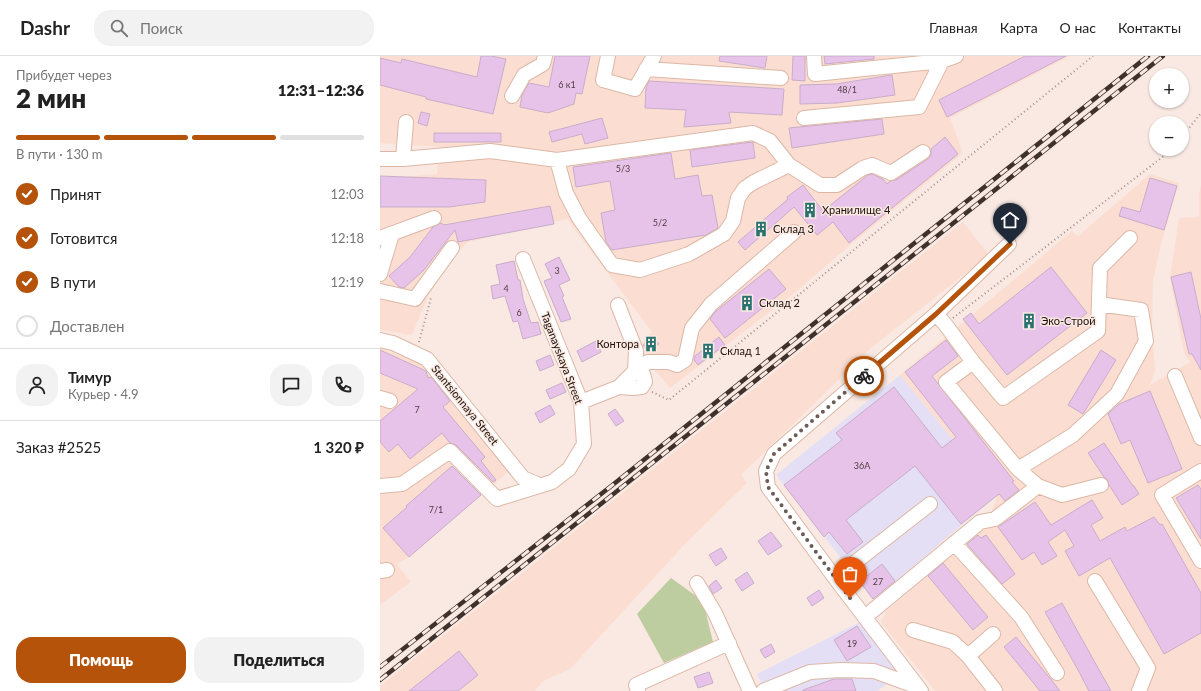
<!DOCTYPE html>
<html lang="ru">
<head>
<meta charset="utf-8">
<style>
  body { margin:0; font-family:Lato,sans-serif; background:#f2f2f2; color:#222; height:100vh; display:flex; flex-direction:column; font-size:15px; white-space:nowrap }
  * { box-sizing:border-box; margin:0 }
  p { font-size:13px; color:#767676 }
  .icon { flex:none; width:22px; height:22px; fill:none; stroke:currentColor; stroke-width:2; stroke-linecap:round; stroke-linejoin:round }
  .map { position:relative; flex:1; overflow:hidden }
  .panel { display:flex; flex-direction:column; background:#fff; width:380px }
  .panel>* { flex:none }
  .buttons { position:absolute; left:769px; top:12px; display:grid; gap:8px }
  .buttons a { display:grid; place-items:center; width:40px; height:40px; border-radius:50%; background:#fff; box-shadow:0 1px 3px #0004; font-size:20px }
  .pin { position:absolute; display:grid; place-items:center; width:34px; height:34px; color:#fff; margin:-41px -17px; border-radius:50% 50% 50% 0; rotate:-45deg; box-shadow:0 0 4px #0007 }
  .pin .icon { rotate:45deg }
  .courier { position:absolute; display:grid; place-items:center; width:40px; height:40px; margin:-20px; border:3px solid #b45309; border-radius:50%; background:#fff; color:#222; box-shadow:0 1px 5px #0007 }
  .headline em { font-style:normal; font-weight:800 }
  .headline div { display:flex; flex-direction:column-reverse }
  .headline { display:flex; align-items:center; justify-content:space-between; height:68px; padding:0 16px }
  h1 { font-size:26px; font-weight:800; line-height:30px }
  .bar { display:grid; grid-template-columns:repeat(4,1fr); gap:6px 4px; align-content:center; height:48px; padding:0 16px }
  .bar i { height:5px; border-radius:3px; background:#e0e0e0 }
  .bar .on { background:#b45309 }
  .bar p { grid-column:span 4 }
  .line { display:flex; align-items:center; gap:10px; padding:0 16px; border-top:1px solid #e0e0e0 }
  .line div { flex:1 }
  .round { display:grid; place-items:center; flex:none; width:42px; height:42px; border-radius:16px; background:#f2f2f2 }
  ol { padding:0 16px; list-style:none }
  li { display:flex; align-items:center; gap:12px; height:44px }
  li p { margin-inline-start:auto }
  li .icon { padding:4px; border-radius:50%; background:#b45309; color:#fff; stroke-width:4 }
  li:last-child { color:#767676 }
  li i { width:22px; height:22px; border:2px solid #e0e0e0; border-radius:50% }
  .cta { display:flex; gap:8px; margin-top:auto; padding:8px 16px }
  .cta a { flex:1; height:46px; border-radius:16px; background:#b45309; color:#fff; font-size:16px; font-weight:800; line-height:46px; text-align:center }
  .cta a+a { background:#f2f2f2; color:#222 }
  header { display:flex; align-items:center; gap:24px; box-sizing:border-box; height:56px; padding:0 20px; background:#fff; border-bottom:1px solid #e0e0e0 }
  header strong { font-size:19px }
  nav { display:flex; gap:22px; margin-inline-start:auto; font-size:14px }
  .search { width:280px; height:36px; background:#f2f2f2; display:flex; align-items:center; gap:10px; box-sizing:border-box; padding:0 14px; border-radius:16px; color:#767676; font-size:15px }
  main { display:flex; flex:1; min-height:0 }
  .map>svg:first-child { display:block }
</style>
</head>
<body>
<header>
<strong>Dashr</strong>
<div class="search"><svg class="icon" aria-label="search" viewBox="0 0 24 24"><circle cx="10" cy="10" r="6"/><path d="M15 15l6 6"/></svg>Поиск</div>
<nav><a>Главная</a><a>Карта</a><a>О нас</a><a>Контакты</a></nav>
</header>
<main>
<section class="panel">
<div class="headline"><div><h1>2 мин</h1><p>Прибудет через</p></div><em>12:31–12:36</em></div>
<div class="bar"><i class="on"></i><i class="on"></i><i class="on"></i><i></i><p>В пути · 130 m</p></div>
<ol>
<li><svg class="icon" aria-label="check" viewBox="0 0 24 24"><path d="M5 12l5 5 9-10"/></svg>Принят<p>12:03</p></li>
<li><svg class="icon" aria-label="check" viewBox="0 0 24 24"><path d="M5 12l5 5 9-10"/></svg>Готовится<p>12:18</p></li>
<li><svg class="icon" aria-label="check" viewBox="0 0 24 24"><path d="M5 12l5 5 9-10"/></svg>В пути<p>12:19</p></li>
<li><i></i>Доставлен</li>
</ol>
<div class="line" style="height:72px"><a class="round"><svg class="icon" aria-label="person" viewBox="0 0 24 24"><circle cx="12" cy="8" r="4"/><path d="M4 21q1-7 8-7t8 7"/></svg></a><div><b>Тимур</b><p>Курьер · 4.9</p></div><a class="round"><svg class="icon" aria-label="chat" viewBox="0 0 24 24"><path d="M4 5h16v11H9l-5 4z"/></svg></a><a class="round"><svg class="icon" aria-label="phone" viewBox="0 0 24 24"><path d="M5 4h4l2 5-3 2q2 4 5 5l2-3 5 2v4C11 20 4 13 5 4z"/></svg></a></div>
<div class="line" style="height:52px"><div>Заказ #2525</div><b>1 320 ₽</b></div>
<div class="cta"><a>Помощь</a><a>Поделиться</a></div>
</section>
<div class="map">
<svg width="821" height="635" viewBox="0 0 821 635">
  <rect width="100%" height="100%" fill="#f9e9e2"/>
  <path fill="#e5dff5" d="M520,319L618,438L515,526L493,543L396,419Z
    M480,566L519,617L515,623L497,635H385L377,618Z"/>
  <path fill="#fbded1" d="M0,0H690L570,62L583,97L470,189L417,235L290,332L268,306L259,290L272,276L187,163L88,186L67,206L53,228L32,279L0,274V120L24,121L57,118L59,91L0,87Z
    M770,118L799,127L781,188L773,225L772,277L775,315L770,329L810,306L804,297L790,221L799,162L819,161V138L821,129V635H555L501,566L506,555L606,470L618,438L520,319L692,175L698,180Z
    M583,166L609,199L491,292L361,419L367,427L305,488L190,613L163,625L155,635H0V630Z
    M0,292L49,310L133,412L29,501L17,508L31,526L0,549Z"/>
  <path fill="#bdcd9f" d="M291,522L323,545L333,586L284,607L257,558Z"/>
  <path fill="#e7c3e9" stroke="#c8adca" d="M101,0H111L126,3L113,58L46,43V41L0,29V2L21,7L22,3L97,21Z
    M175,0H210L202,38L196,37L194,48L168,57L140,51L142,39L149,27L169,31Z
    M340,0H387L385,12L339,5Z
    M413,0H425V25L412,24Z
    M444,0H494V3L445,8Z
    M645,0H686L567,61L559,44Z
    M512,19L515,39L457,47L420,48V29L456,28Z
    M269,25L404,33L402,59L349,56L351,67L304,71L306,54L265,52L266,32Z
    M41,56L50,58L47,70L38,67Z
    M222,62L228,82L205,88L202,78L172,86L169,76Z
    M502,63L504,78L412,92L409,72Z
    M54,77H121V86H54Z
    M565,81L578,98L469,187L453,166L437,179L414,151L365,194L358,186L408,143L407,141L423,129L443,155L488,119L492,118L503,123L507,128L510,125L516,124L548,103L551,99V93Z
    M372,86H373L375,102L312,111L310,94Z
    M291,97L295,123L318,119L322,140L332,139L338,172L326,179L232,194L226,186L221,157L235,154L230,125L196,131L193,111Z
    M0,120L106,124L105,146L69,151H0Z
    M770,122L797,130L784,174L739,160L742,151L760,156Z
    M170,150L174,168L78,186L75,174L44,214L24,232L19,231L9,220L30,201L53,171L61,167L64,169Z
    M179,201L190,224L179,229L184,240L182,241L191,263L181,266L164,225L172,222L165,208Z
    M134,205L138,224H140L143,243L151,267L158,266L161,278L143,283L138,265L133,266L125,240L113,243L111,230L120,228L116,209Z
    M671,211L707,257L627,319L583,263L591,257L599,268Z
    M389,213L406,233L345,282L330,263L335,256Z
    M811,216L821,263V314L812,298H809L791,221Z
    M273,281L279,288L269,296L263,289Z
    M339,281L345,289L318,309L314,304L315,300Z
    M566,284L578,300L552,320L634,425L632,426L639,434L625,445L619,438L581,468L535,410L466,464L483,486L467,498L449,476L444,481L404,429L462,384L456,377L514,331L562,392L576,381L525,316Z
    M216,285L221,296L202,306L197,295Z
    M0,294L46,315L48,322L51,321L70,345L63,351L105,401L101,405L116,424L113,426L76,389L70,387L62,377L30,403L18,388L9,396L0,386V365L38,333L0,317Z
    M721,294L736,304L703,358L688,349Z
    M170,299L174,309L160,315L156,305Z
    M182,327L186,336L170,343L166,334Z
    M770,335L802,413L768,427L750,384L741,388L728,358L739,348Z
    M170,349L175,358L160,367L155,357Z
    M235,353L244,365L236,370L228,358Z
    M724,387L753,430H754L759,438L742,449L729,429L727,423L724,421L708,397Z
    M72,410L101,439L29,501L3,472L27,451L26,450Z
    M818,429L821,433V483L796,442Z
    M712,444L723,462L711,469L720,485L745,471L747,475L774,461L780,469L782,468L821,537V577L784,598L730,502L699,520L685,495L694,490L685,474L668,486L677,500L662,509L654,496L642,504L618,471L655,446L671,469Z
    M391,476L402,490L388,499L378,485Z
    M598,479L601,482L606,479L635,518L622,528L587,488Z
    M341,492L347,502L336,510L329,499Z
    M563,507L608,561L593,574L548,520Z
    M502,508L515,525L493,543L474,518L481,513L487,520Z
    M367,516L374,527L362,535L355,524Z
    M336,524L342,532L333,538L329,530Z
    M439,534L444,542L432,550L427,542Z
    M682,547L713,603L731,635H709L697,612L665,556Z
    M477,570L491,591L467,605L454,584Z
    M636,581L673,626L680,635H660L624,591Z
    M391,588L395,596L385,602L380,594Z
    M79,595L98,619L78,635H29Z
    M329,616L333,627L318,632L314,621Z
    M454,623H472L476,635H423V634Z"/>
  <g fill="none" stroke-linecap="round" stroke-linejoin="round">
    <g stroke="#ddb7a6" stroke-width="16">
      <path id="minor" d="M228,0L223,24L255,33L274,0
        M434,0L435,18L562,5L576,0
        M266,13L401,22
        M132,40L144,19L163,8L165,0
        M424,62L539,51L562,5L561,0
        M0,103H23L110,95L177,104L373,77L390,85L409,109
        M23,103L26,66
        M177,104L186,137L199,162L232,209L260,214L309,198L344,178L353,165L358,142L365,132L374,126L409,109L440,129H457L483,112L492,109L511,117L543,96
        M0,182L54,162
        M629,188L556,258L565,268L593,306L566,326L638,413L658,430L682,439L721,429
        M0,218L12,178
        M0,235L35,243L72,192
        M0,284L13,287L47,303L143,422L159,429
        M593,306L623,342L718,275L720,212L750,182
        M255,315L268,306H289L297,309L305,304L312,272L331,248L414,176
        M795,320L821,382
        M239,331L253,332L262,331L265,326L263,318L255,315
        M0,342L10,345
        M201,346L239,331L255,315L256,295L238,249
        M638,413L693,379L737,338L766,285L761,254L719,248
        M821,415L782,439L821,505
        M0,430L22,428L70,395L117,443L172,426L189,413L204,388L201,346L143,203
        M574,487L641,561L677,617
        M0,515L7,514
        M455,522L550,448
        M715,525L768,612L759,635
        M317,527L335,557L370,635
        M485,561L600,466L615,463L658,430
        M533,574L573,586L588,600L614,633L615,635
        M588,600L613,578
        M258,635L256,629L349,587
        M383,635L430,616L461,614L494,615L538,631
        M541,635L455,522L388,431L386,415L394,398L556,258"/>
    </g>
    <path stroke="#a0918b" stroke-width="2" stroke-dasharray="1 3" stroke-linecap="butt" d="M802,81L821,57
      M573,262L793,93
      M39,286L51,242
      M272,336L289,344L713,0"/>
    <use href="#minor" stroke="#fff" stroke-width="14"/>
    <g stroke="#3f312b" stroke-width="4.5">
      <path id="rail" d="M0,611L230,431L768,0
        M0,624L783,0"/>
    </g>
    <use href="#rail" stroke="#f9e9e2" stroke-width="3" stroke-dasharray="9" stroke-linecap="butt"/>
  </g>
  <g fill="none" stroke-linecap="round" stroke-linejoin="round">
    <path stroke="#6a5c56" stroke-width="4" stroke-dasharray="0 7.2" d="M470,542L388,431L386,415L394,398L484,320"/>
    <path stroke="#b45309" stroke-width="5" d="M484,320L556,258L630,188"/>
  </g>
  <defs>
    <g id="building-bare" transform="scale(1.2)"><path d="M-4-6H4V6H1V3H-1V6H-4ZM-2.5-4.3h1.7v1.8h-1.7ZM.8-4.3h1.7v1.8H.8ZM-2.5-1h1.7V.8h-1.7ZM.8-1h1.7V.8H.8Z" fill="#28726f" stroke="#f9e9e2" stroke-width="2.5" paint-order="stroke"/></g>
  </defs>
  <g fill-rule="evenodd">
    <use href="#building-bare" x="430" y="154"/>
    <use href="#building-bare" x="381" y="173"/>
    <use href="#building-bare" x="367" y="247"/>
    <use href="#building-bare" x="649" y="265"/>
    <use href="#building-bare" x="271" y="288"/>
    <use href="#building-bare" x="328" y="295"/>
  </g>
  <g text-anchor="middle" stroke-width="3" stroke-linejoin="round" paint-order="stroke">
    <g font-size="9" fill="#503d42">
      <text x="187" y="32">6 к1</text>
      <text x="467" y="37">48/1</text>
      <text x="243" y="116">5/3</text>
      <text x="280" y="170">5/2</text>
      <text x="177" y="218">3</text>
      <text x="126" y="236">4</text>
      <text x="139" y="260">6</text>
      <text x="37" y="357">7</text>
      <text x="482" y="413">36А</text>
      <text x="56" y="457">7/1</text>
      <text x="498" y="529">27</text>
      <text x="472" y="591">19</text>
    </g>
    <g font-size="11" fill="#1d100a" stroke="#f9e9e2" text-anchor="start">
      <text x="442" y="158">Хранилище 4</text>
      <text x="393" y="177">Склад 3</text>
      <text x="379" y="251">Склад 2</text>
      <text x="661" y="269">Эко-Строй</text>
      <text x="259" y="292" text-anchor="end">Контора</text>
      <text x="340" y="299">Склад 1</text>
    </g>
    <g font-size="11" fill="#1d100a" stroke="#f9e9e2">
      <text transform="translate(182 302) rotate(69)" y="4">Taganayskaya Street</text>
      <text transform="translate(85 349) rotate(51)" y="4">Stantsionnaya Street</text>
    </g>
  </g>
</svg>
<div class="buttons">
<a>+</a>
<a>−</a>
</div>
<div class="pin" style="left:470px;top:542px;background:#ea580c"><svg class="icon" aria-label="bag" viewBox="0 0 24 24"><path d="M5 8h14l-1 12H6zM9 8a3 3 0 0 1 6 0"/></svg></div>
<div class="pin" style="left:630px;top:188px;background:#1f2937"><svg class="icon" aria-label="home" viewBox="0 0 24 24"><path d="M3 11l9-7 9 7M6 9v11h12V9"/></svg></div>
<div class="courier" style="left:484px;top:320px"><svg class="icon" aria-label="bike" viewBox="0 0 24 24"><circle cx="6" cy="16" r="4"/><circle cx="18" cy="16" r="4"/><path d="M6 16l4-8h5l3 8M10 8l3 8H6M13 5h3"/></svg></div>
</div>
</main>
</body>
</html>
